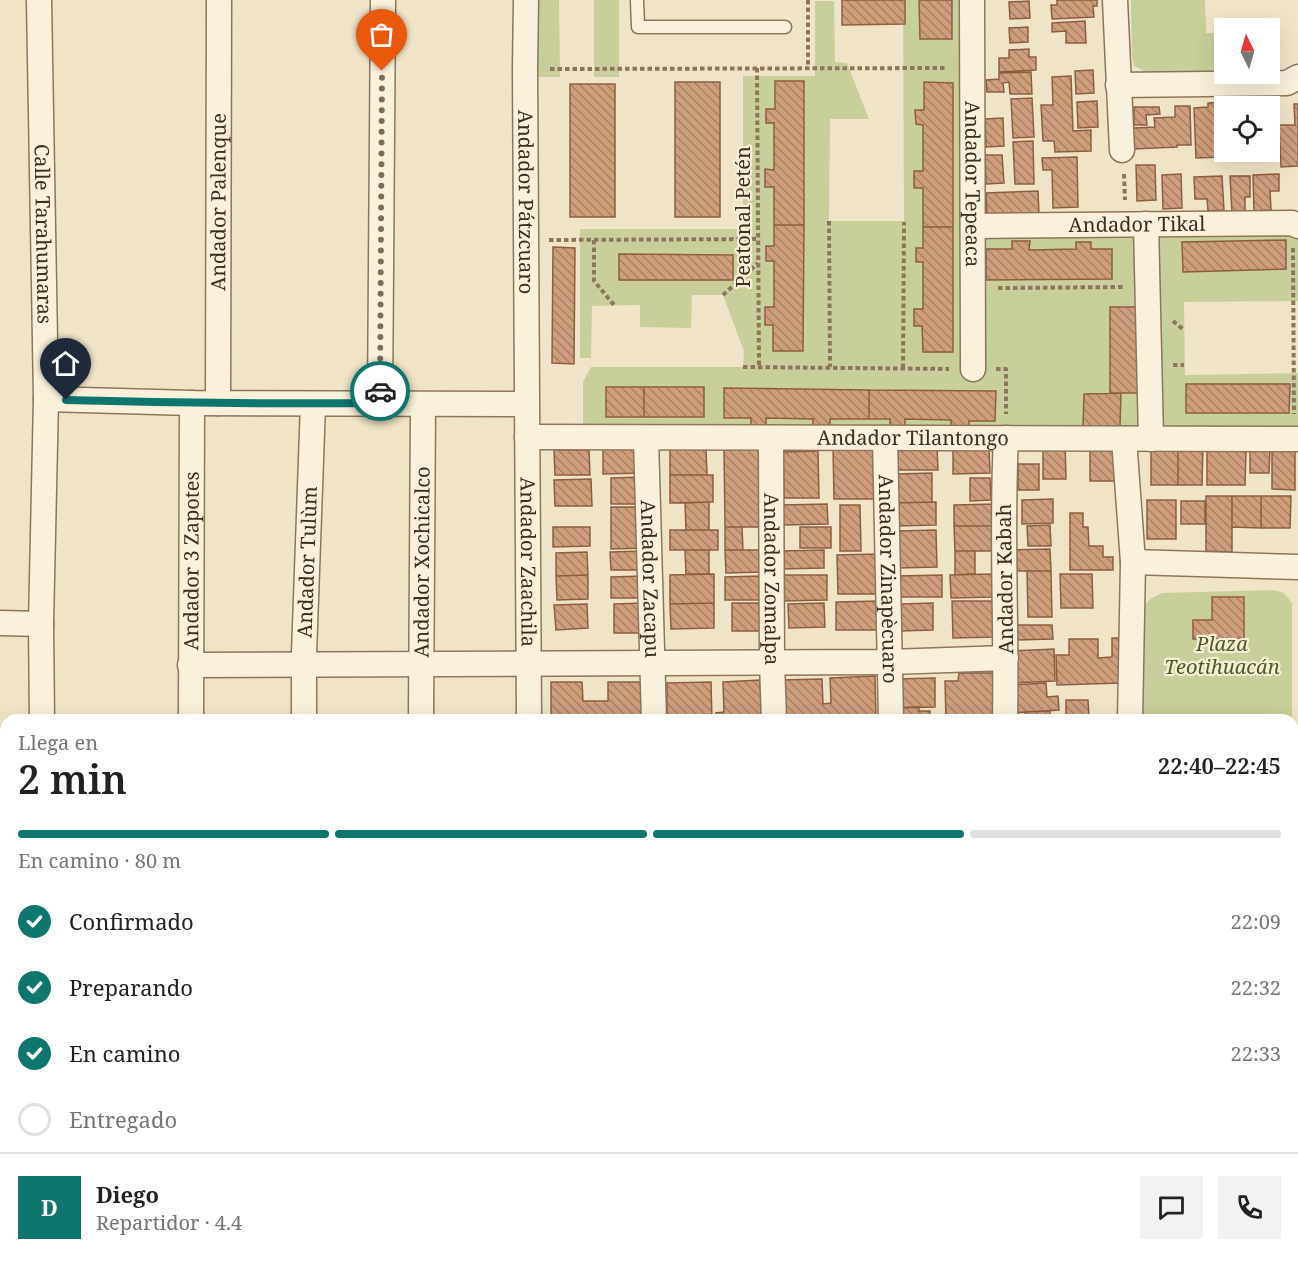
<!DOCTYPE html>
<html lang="es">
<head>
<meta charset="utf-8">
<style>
  body { margin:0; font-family:"Noto Serif",serif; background:#f2f2f2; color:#222; height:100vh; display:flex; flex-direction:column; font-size:22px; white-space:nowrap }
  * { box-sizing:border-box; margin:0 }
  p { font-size:20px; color:#767676 }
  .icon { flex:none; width:33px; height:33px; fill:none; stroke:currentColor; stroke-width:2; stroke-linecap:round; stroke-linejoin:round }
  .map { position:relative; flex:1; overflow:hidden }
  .drawer { position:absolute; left:0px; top:714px; width:1299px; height:558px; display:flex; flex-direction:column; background:#fff; border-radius:18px 18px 0 0; box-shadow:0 6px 24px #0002 }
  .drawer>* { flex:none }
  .needle { width:39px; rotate:355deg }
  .buttons { position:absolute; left:1214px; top:18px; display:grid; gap:12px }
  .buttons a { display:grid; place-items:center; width:66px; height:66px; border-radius:0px; background:#fff; box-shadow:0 6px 24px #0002; font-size:30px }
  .pin { position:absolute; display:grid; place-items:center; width:51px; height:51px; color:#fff; margin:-62px -26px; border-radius:50% 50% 50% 0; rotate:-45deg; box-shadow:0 0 6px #0007 }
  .pin .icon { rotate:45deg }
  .courier { position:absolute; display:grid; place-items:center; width:60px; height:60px; margin:-30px; border:4px solid #0f766e; border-radius:50%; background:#fff; color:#222; box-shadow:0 2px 8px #0007 }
  .overview em { font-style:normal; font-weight:600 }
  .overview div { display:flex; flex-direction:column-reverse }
  .overview { display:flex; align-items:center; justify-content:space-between; height:102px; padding:0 18px }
  h1 { font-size:39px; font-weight:600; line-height:45px }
  .bar { display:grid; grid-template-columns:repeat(4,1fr); gap:9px 6px; align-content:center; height:72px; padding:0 18px }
  .bar i { height:8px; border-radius:4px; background:#e0e0e0 }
  .bar .current { background:#0f766e }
  .bar p { grid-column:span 4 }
  .line { display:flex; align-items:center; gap:15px; padding:0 18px; border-top:2px solid #e0e0e0 }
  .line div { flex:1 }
  .round { display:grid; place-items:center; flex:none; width:63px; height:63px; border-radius:0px; background:#f2f2f2 }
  ol { padding:0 18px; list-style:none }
  li { display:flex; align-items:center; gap:18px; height:66px }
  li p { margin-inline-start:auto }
  li .icon { padding:6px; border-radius:50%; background:#0f766e; color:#fff; stroke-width:4 }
  li:last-child { color:#767676 }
  li i { width:33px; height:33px; border:3px solid #e0e0e0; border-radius:50% }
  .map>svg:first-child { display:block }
</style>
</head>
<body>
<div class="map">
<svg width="1298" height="1272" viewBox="0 0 1298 1272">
  <defs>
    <pattern id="building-back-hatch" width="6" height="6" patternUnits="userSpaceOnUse" patternTransform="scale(1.5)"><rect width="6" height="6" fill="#cf9f7d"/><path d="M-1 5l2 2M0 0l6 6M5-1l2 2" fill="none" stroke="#a98266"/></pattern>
  </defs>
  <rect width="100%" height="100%" fill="#f0e4c8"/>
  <path fill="#c9cf9b" d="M531,0H559L560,77H531Z
    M594,0H619V77H594Z
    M903,0H963L965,238L1298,231V301L1184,302L1185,375L1298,373V430L583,426V382L591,367H743L744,352L723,295H692L691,328L640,327V305L592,306L591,358H580V229H743V76H815V1H834L835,62L847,63L869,119H830L829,221H904Z
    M1131,0H1205L1206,33H1224V72L1148,73L1134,66L1132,55Z
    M1274,590L1284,593L1292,603V720H1143L1145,604L1152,598L1162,593Z
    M502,1266H579V1272H502Z"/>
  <path fill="url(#building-back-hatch)" stroke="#8d5f41" stroke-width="1.5" d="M842,0H905V24L842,25Z
    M919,0H952V39H920Z
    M1057,0H1097V6H1093L1094,17L1052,19L1051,5H1057Z
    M1029,1L1030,18L1010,19L1009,2Z
    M1085,21L1086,43H1066V31L1052,32V23Z
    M1028,27V42L1010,43L1009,28Z
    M1029,49V57H1036V70L999,72V58H1009V50Z
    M1093,70L1094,93L1076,94L1075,71Z
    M1031,72L1032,94H1010L1009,82L1003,83L1004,92H987L986,80L999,79V73Z
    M1071,76L1073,131L1091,130V151L1055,152L1054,141H1043L1041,105H1053L1052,77Z
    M775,81H804V225H774V187H765V169L774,170V123H766V109H775Z
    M675,82H720V217H675Z
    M924,82L953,83V227H923V188H914V171H923V125L916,124L915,110H924Z
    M570,84H615V217H570Z
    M1032,98L1034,137L1013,138L1011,99Z
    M1097,101L1098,127L1078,128L1077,102Z
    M1230,102L1231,106H1224V123H1220L1222,157L1196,158L1194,108L1208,107V103Z
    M1294,104H1298V166L1281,167L1279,125H1295Z
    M1175,106H1190L1191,145H1177V147L1134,149L1133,128L1155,127L1154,118L1175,117Z
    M1134,107H1159L1160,114L1146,115L1147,125H1134Z
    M1003,118L1004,146L986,147L985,119Z
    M1273,132L1274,151H1269V133Z
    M1033,141L1034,184H1015L1013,142Z
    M1239,152H1263V157L1239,158Z
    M985,155H1002L1004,183L986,184Z
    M1077,157L1078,207L1053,208L1052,170H1043L1042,158Z
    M1136,165H1155L1156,200L1137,201Z
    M1181,174L1182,208L1163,209L1162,175Z
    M1279,174V191H1270L1271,210L1254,211L1253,175Z
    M1222,176L1224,210L1208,211L1207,199H1195L1194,177Z
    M1230,176H1250V197H1245V212L1232,213Z
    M1038,191L1039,214L987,216L986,193Z
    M774,225H804L803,351H773V325H765V307H774V261H766V246H774Z
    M923,227H953V352H923L922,326H914V309H923V262H916V248H923Z
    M1286,240V269L1183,272L1182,242Z
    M1012,241H1030L1029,250L1076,249V242H1091V249H1112V279L986,280V249H1012Z
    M553,247L575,248L574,364L552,363Z
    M619,254L733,255V280H619Z
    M1110,307H1141L1140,393H1110Z
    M1186,384H1290L1289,413H1186Z
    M606,387H644V417H606Z
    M644,387H704V417H644Z
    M724,388L869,390V419H830V428H813V419L766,418V426H751V418H724Z
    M869,390L996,391L995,421H969V429H951V420L905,419V427H890V419H869Z
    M1121,393L1120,426H1083L1084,394Z
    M1065,442L1066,479H1043V443Z
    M1090,443H1116V481H1090Z
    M1178,443V485H1151V444Z
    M1178,443L1203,444L1202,485H1178Z
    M875,445L876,499H834L833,446Z
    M898,447H937L938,470H898Z
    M644,448V473L603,474V449Z
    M1250,448H1270L1269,473H1250Z
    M670,449H706L707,475H670Z
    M761,449L762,527H725L724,450Z
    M989,449L990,473L953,474V450Z
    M554,450H589L590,475H555Z
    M818,451L819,498H784L783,452Z
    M1207,451H1246L1245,485H1207Z
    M1272,451H1295V490L1272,489Z
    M1018,464H1039V490H1018Z
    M932,473V502L895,503L894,474Z
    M670,475H713V502L670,503Z
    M644,477L645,504H611V478Z
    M970,478H990L991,500L970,501Z
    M591,479L592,506H555L554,480Z
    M1206,496H1232V552L1206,551Z
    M1232,496H1261V528L1232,527Z
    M1261,496H1291L1290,528H1261Z
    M1053,499V523L1022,524V500Z
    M1147,500H1176V539H1147Z
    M1181,501H1205V524H1181Z
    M709,502V530H686L685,503Z
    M936,502V525L895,526V503Z
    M827,504L828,524L783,525L782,505Z
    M994,504L995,526H954V505Z
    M840,505H860L861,551H840Z
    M611,507H645V548L611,549Z
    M1070,513H1083V527H1088L1089,546H1103V557H1113V570H1070Z
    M1050,525L1051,546H1028L1027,526Z
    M954,526H995V551H955Z
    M553,527H590V546L553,547Z
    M725,527H742L743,550H725Z
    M800,527H831V548H800Z
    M670,530H718V550H670Z
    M936,530L937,567L899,568L898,531Z
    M1050,549L1051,571H1009V550Z
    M685,550H709V574H686Z
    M725,550H763V572L726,573Z
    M824,550V568L781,569V551Z
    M645,551V570H611L610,552Z
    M955,551H975V574L955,575Z
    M587,552L588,575L556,576V553Z
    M877,554L878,594H838L837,555Z
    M1027,571H1051L1052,617H1028Z
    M714,574V603L670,604V575Z
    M993,574V597L951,598L950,575Z
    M1060,574H1092L1093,608H1061Z
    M588,575V599L557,600L556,576Z
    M782,575H827V600L782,601Z
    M942,575V597H898L897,576Z
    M644,576L645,598H611V577Z
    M760,576L761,600H725V577Z
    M1212,597H1244V638L1193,639V620H1212Z
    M879,601V630H836V602Z
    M952,601H995L996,637L953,638Z
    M645,603V633H614V604Z
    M714,603V628L671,629L670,604Z
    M732,603H763V631H732Z
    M824,603L825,627L789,628L788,604Z
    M933,603V630L900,631V604Z
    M587,604L588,628L556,630L554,605Z
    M1017,625H1052L1053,639L1017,640Z
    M1112,638H1119L1121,683L1057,685L1056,655H1069V639H1098V658L1112,657Z
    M1054,649L1055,681L1010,683L1008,651Z
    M959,673H995V720H946L945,681H958Z
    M875,676L876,720H833V719L822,720H781L779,680L822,679L823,704L831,703L830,678Z
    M935,678V707L895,708L894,679Z
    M760,680L762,720H717L716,713L724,712L723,682Z
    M551,682H582L583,701H608V682H647L648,720H551Z
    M711,682L712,720H667V683Z
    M1046,683L1047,697L1058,696L1059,710L1012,713L1011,685Z
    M1066,700H1088L1089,716H1093V720H1066Z
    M919,707V711H930V720H895V708Z
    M1050,711V720H1025V712Z
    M1293,812H1298V869H1293Z
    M1293,869H1298V933H1293Z
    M1293,1071H1298V1189H1293Z
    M625,1266H690V1272H625Z
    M691,1266H740V1272H691Z
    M752,1266H800V1272H752Z
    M802,1266H870V1272H802Z
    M901,1266H960V1272H901Z
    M965,1266H1012V1272H965Z
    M1029,1266H1118V1272H1029Z
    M1226,1266H1259L1256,1272H1222Z"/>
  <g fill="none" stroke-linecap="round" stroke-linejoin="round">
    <g stroke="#8d765c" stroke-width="15">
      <path id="lane" d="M637,0L638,27H785
        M0,1093H6
        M103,1266V1272"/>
    </g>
    <g stroke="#8d765c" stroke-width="27">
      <g id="street">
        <path id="s1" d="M39,0L46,399L41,624L42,720"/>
        <path id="s2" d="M526,0L525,69L529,720"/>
        <path id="s3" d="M972,0L973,369"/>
        <path d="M1115,0L1122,150"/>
        <path d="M1118,85L1287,83L1298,77"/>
        <path d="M1146,224L1151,439"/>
        <path id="s4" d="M973,226L1292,223L1298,226"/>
        <path d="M46,399L192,403L526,404"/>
        <path id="s5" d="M218,403L219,0"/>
        <path d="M380,403L383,0"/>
        <path id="s6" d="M527,437L1298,439"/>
        <path id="s7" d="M646,438L654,720"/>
        <path id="s8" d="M771,438L772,663L774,720"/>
        <path id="s9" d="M885,438L891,720"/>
        <path d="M1124,439L1133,562L1130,720"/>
        <path d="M1133,562L1298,567"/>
        <path d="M0,623L41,624"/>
        <path d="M190,665L890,662L1006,658"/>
        <path id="s10" d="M191,720L192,403"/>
        <path id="s11" d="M304,720V654L313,404"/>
        <path id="s12" d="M421,720L423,405"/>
        <path d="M1005,720C1007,626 1001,532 1006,438"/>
        <path d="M1293,780L1298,779"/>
        <path d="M486,1266V1272"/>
        <path d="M596,1266V1272"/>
        <path d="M748,1266V1272"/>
        <path d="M880,1266V1272"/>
        <path d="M1137,1266V1272"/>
        <path d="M311,1272V1266"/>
        <path d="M1024,1272V1266"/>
      </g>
    </g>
    <g stroke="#6f573f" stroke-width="36">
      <path id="secondary" d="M1293,944H1298
        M0,963H6
        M1293,981H1298
        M1293,1018H1298
        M0,1036H6
        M1293,1061H1298"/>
    </g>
    <path stroke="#8d765c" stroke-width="4" stroke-dasharray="4.5 3" stroke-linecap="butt" d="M808,0V68
      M757,68L759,366
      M550,69L947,68
      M1124,174L1125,200
      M829,221L830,367
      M549,240L758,239
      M594,240V281L614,305
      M1293,248L1294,414
      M998,288L1123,287
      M723,295L758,263
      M1173,321L1184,330
      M1173,365H1184
      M743,367L949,369
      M903,368L904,222
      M996,369H1006V414
      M1293,1200H1298"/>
    <use href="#lane" stroke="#faf1dc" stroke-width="12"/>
    <use href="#street" stroke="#faf1dc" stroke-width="24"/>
    <use href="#secondary" stroke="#faf1dc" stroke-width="33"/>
  </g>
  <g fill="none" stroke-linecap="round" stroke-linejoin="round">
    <path stroke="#7c6e5b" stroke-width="6" stroke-dasharray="0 10.8" d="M380,391L382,71"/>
    <path stroke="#0f766e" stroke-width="8" d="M66,400C171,403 275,404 380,403V391"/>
  </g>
  <g text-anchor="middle" stroke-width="4.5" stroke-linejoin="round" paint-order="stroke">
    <g font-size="20" fill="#3d2e20" stroke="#f7eed8">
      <text dy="7" stroke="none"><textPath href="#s3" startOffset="184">Andador Tepeaca</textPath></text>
      <text dy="7" stroke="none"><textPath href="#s5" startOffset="201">Andador Palenque</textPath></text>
      <text dy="7" stroke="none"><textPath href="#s2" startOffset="202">Andador Pátzcuaro</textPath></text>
      <text transform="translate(743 217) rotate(-90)" y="7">Peatonal Petén</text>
      <text dy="7" stroke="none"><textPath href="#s4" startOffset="164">Andador Tikal</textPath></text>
      <text dy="7" stroke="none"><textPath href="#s1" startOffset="234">Calle Tarahumaras</textPath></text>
      <text dy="7" stroke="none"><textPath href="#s6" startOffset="386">Andador Tilantongo</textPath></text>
      <text dy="7" stroke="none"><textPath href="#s10" startOffset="159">Andador 3 Zapotes</textPath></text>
      <text dy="7" stroke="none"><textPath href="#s11" startOffset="158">Andador Tulùm</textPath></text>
      <text dy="7" stroke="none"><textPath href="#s12" startOffset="158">Andador Xochicalco</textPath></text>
      <text dy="7" stroke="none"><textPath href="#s2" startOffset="562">Andador Zaachila</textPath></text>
      <text dy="7" stroke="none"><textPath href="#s7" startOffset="141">Andador Zacapu</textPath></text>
      <text dy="7" stroke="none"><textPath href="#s8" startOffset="141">Andador Zomalpa</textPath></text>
      <text dy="7" stroke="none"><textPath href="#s9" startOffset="141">Andador Zinapècuaro</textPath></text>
      <text transform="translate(1005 579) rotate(-91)" y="7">Andador Kabah</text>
    </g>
    <g font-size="20" font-style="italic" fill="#4d5a26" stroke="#f7eed8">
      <text x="1222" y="651">Plaza<tspan x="1222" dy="23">Teotihuacán</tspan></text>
    </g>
  </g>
</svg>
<div class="buttons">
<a><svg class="needle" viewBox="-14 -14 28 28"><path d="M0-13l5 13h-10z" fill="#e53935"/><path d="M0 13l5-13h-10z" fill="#767676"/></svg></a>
<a><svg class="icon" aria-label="locate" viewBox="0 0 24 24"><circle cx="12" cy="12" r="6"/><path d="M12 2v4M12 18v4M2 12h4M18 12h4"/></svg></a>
</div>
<div class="pin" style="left:382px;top:71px;background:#ea580c"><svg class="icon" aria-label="bag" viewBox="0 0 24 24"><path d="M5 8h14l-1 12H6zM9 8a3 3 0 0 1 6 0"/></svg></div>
<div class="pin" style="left:66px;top:400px;background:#1f2937"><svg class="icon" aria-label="home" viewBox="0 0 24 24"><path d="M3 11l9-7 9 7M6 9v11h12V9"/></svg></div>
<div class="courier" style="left:380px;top:391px"><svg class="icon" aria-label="car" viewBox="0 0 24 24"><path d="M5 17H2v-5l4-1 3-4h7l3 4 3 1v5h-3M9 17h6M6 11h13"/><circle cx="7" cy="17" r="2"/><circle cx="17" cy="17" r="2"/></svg></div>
<section class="drawer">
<div class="overview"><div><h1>2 min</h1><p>Llega en</p></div><em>22:40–22:45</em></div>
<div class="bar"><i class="current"></i><i class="current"></i><i class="current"></i><i></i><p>En camino · 80 m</p></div>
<ol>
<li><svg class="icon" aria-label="check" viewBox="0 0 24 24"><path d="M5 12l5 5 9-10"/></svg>Confirmado<p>22:09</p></li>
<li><svg class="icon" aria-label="check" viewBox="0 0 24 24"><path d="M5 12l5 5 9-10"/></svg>Preparando<p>22:32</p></li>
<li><svg class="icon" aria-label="check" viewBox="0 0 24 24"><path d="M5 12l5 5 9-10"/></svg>En camino<p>22:33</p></li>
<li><i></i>Entregado</li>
</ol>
<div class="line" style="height:108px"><b class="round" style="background:#0f766e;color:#fff">D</b><div><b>Diego</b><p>Repartidor · 4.4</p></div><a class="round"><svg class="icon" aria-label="chat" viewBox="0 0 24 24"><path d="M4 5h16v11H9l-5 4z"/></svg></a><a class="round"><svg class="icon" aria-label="phone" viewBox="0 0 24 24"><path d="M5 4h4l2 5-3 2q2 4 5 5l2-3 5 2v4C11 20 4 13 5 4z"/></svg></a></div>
</section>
</div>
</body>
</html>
